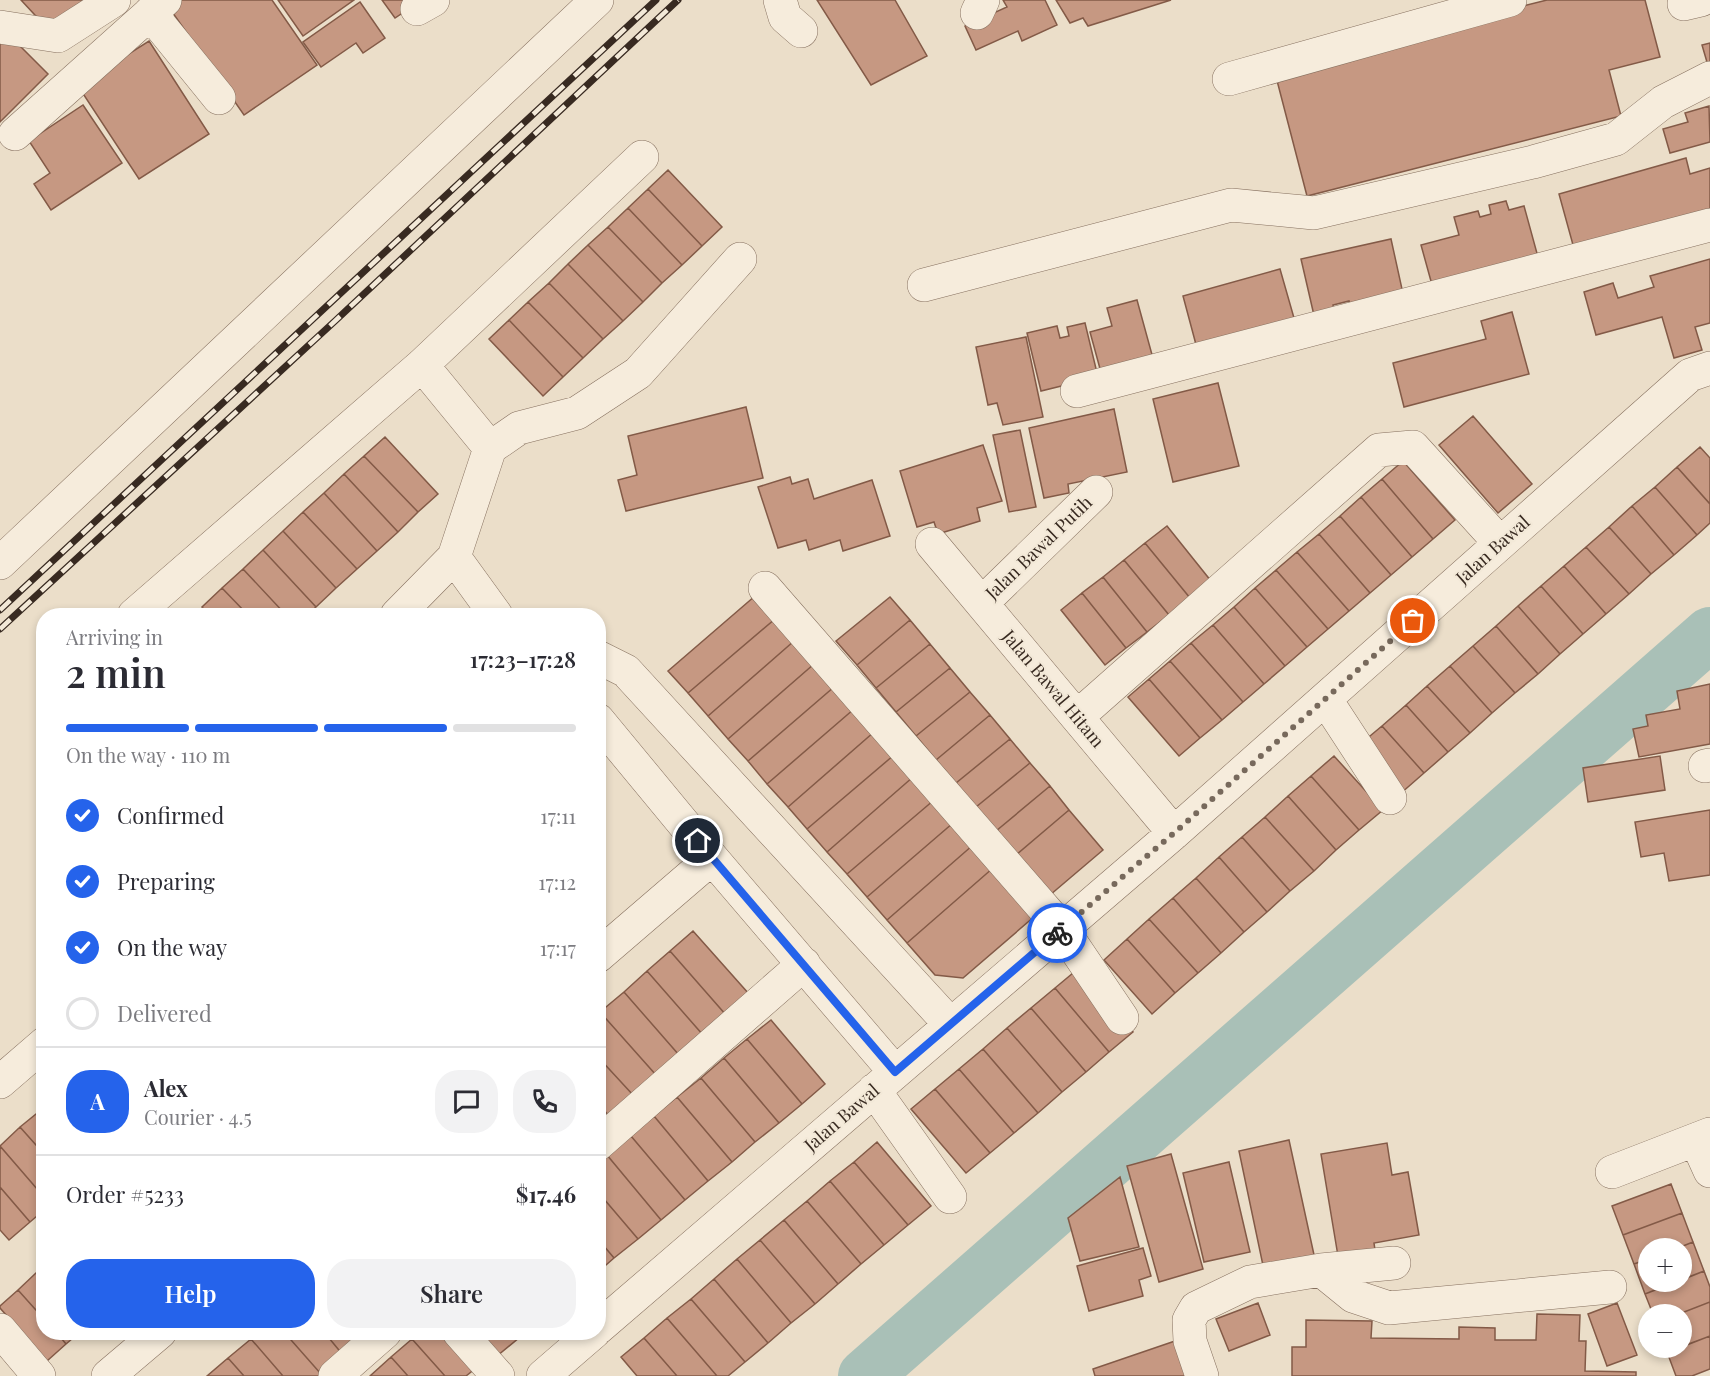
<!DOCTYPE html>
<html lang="en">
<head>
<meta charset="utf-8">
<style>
  body { margin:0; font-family:"Playfair Display",serif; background:#f2f2f3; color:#2b2b33; height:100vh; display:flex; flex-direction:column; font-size:22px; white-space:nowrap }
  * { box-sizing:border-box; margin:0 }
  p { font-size:20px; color:#7c7c81 }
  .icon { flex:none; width:33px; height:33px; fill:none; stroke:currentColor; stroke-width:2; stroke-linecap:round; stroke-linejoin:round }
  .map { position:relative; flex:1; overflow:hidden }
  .drawer { position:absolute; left:36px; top:608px; width:570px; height:732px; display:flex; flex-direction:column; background:#fff; border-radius:24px; box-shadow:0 3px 9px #0003 }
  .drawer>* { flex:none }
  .controls { position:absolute; left:1638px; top:1238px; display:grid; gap:12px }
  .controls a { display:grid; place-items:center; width:54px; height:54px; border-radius:50%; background:#fff; box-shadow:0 3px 9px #0003; font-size:30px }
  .pin { position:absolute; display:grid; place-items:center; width:51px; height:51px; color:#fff; margin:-26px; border:3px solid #fff; border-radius:50%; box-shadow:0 2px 6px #0007 }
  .courier { position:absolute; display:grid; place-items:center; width:60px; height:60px; margin:-30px; border:4px solid #2563eb; border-radius:50%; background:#fff; color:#222; box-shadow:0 2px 8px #0007 }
  .head em { font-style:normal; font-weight:600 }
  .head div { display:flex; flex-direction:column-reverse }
  .head { display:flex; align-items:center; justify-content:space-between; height:102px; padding:0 30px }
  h1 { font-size:39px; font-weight:600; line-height:45px }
  .bar { display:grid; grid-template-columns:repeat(4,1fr); gap:9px 6px; align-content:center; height:72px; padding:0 30px }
  .bar i { height:8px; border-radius:4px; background:#e1e1e2 }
  .bar .current { background:#2563eb }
  .bar p { grid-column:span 4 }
  .line { display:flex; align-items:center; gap:15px; padding:0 30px; border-top:2px solid #e1e1e2 }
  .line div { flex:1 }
  .round { display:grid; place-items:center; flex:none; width:63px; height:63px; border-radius:24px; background:#f2f2f3 }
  ol { padding:0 30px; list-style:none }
  li { display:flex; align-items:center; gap:18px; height:66px }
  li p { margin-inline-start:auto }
  li .icon { padding:6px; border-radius:50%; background:#2563eb; color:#fff; stroke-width:4 }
  li:last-child { color:#7c7c81 }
  li i { width:33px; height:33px; border:3px solid #e1e1e2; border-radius:50% }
  .primary-button { display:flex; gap:12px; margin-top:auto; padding:12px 30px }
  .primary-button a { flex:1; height:69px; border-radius:24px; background:#2563eb; color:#fff; font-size:24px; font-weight:600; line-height:69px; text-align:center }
  .primary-button a+a { background:#f2f2f3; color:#2b2b33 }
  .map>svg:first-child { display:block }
</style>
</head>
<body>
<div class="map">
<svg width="1710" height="1376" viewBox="0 0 1710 1376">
  <rect width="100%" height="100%" fill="#ebdec9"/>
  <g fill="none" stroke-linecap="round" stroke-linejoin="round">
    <path stroke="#a9c0b7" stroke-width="54" d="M865,1376L1710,634"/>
  </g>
  <path fill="#c69882" stroke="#835a47" stroke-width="1.5" d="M21,0H94L47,28Z
    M177,0H272L317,65L244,115L168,6Z
    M278,0H354L303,36Z
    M382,0H422L395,18Z
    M817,0H895L927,56L871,85Z
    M1003,0H1045L1057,25L1022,41L1018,31L976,50L965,26L1007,7Z
    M1056,0H1171L1088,26L1083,18L1070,23Z
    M1547,0H1645L1660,57L1609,70L1621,116L1307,196L1274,69Z
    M360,2L385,38L363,53L356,43L321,67L303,42Z
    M5,31L48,74L0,122V36Z
    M149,41L209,134L139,179L78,86Z
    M1710,43V69H1709L1702,45Z
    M83,105L122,163L51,210L34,184L50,173L29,141Z
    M1709,106L1710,142L1670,153L1663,129L1688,122L1685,113Z
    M1686,158L1690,174L1710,168V209L1578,263L1559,194Z
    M668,170L722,227L702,246L648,189Z
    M648,189L702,246L682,265L628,208Z
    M1506,201L1509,210L1524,206L1541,268L1434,292L1421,245L1459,235L1454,217L1478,211L1480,217L1491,214L1489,205Z
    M628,208L682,265L662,283L608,227Z
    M608,227L662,283L643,302L588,245Z
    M1391,239L1402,289L1353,315L1349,301L1333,305L1337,319L1316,324L1301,259Z
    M588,245L643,302L623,321L568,264Z
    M1710,259V323L1695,327L1702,350L1674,358L1662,317L1596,335L1584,292L1613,283L1618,298L1654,287L1650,276Z
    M568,264L623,321L603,339L549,283Z
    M1280,269L1296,325L1198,352L1183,296Z
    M549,283L603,339L583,358L528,302Z
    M1137,300L1154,362L1102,376L1090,332L1112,326L1107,308Z
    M528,302L583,358L563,377L509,320Z
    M1512,312L1529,374L1404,407L1393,363L1486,339L1481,321Z
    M509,320L563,377L543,396L489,339Z
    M1085,323L1098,377L1041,391L1027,333L1057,326L1060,338L1069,336L1067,327Z
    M1026,337L1043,417L1003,425L997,403L988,405L976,347Z
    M1218,383L1239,466L1173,482L1153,399Z
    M746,407L763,478L626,511L618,480L637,475L628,436Z
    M1114,409L1127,472L1068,484L1069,493L1044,498L1029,428Z
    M1473,416L1532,484L1498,513L1439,445Z
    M1020,430L1036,507L1009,512L993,435Z
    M385,437L438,494L418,512L364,456Z
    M983,445L1002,501L977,508L980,521L938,534L934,522L917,527L900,471Z
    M1700,447L1710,458V504L1677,467Z
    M364,456L418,512L398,532L344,474Z
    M1403,461L1455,520L1433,539L1382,479Z
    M1677,467L1710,504V523L1697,535L1655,487Z
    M344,474L398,532L377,551L324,493Z
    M790,477L792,484L808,479L814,499L872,480L890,536L843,551L840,540L809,550L806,540L778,548L758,487Z
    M1382,479L1433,539L1412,557L1361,497Z
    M1655,487L1697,535L1674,555L1632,506Z
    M324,493L377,551L357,569L303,512Z
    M1361,497L1412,557L1391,575L1340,516Z
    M1632,506L1674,555L1651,574L1609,527Z
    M303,512L357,569L336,588L283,531Z
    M1340,516L1391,575L1370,593L1319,534Z
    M1167,526L1211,581L1190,598L1145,543Z
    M1609,527L1651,574L1629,594L1586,547Z
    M283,531L336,588L316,607L263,550Z
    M1319,534L1370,593L1349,611L1297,552Z
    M1145,543L1190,598L1169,615L1124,560Z
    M1586,547L1629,594L1606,614L1564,566Z
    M263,550L316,607L307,615H286L243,569Z
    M1297,552L1349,611L1328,629L1276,570Z
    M1124,560L1169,615L1147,632L1103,577Z
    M1564,566L1606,614L1583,634L1541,586Z
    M243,569L286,615H248L222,588Z
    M1276,570L1328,629L1307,647L1255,588Z
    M1103,577L1147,632L1126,648L1082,593Z
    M1541,586L1583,634L1560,654L1518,606Z
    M222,588L248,615H210L202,607Z
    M1255,588L1307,647L1285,666L1234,607Z
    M1082,593L1126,648L1105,665L1061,610Z
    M755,596L775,619L688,693L668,671Z
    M890,597L910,620L857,665L836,641Z
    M1518,606L1560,654L1538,674L1496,626Z
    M1234,607L1285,666L1264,684L1213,625Z
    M775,619L794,641L708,716L688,693Z
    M910,620L930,644L876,688L857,665Z
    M1213,625L1264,684L1243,702L1191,643Z
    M1496,626L1538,674L1515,693L1473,646Z
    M794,641L814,664L728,739L708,716Z
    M1191,643L1243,702L1222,720L1170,661Z
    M930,644L950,668L896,712L876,688Z
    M1473,646L1515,693L1492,713L1450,666Z
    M1170,661L1222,720L1200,738L1149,679Z
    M814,664L834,687L748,761L728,739Z
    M1450,666L1492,713L1470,733L1427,686Z
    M950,668L970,692L916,736L896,712Z
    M1149,679L1200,738L1179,756L1128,697Z
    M1710,684V744L1639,757L1633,729L1648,726L1646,715L1680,709L1677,691Z
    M1427,686L1470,733L1448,752L1406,705Z
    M834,687L854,709L767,784L748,761Z
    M970,692L990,715L936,760L916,736Z
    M1406,705L1448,752L1424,773L1382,726Z
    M854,709L874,732L788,807L767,784Z
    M990,715L1010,739L956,783L936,760Z
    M1382,726L1424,773L1400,794L1358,746Z
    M874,732L894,755L807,829L788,807Z
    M1010,739L1030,763L976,807L956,783Z
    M894,755L913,777L827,852L807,829Z
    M1334,756L1383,810L1359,830L1311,776Z
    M1660,756L1665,790L1588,802L1583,768Z
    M1030,763L1050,786L996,831L976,807Z
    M1311,776L1359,830L1336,850L1288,796Z
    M913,777L934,800L847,874L827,852Z
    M1050,786L1069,810L1016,855L996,831Z
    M1288,796L1336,850L1314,871L1265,817Z
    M934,800L953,823L867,897L847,874Z
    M1069,810L1103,850L1050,895L1016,855Z
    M1710,810V875L1669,881L1664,853L1641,857L1635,822Z
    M1265,817L1314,871L1290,891L1242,837Z
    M953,823L973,845L887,920L867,897Z
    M1242,837L1290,891L1267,912L1219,857Z
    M973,845L993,868L907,943L887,920Z
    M1219,857L1267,912L1244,932L1196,878Z
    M993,868L1035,916L963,978L935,975L907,943Z
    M1196,878L1244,932L1221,953L1173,898Z
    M1173,898L1221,953L1198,973L1149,919Z
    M1149,919L1198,973L1175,993L1127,939Z
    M693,931L749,994L726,1015L670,951Z
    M1127,939L1175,993L1152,1014L1104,960Z
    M670,951L726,1015L703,1035L647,971Z
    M1079,968L1133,1032L1109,1052L1055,988Z
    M647,971L703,1035L679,1055L624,992Z
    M1055,988L1109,1052L1086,1072L1031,1008Z
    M624,992L679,1055L656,1075L600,1012Z
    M1031,1008L1086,1072L1062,1092L1007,1028Z
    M600,1012L656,1075L633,1095L598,1057V1013Z
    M771,1020L825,1084L802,1104L747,1039Z
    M1007,1028L1062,1092L1038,1113L983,1049Z
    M747,1039L802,1104L779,1123L724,1058Z
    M983,1049L1038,1113L1014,1133L959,1069Z
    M598,1057L633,1095L609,1116L598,1103Z
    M724,1058L779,1123L755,1142L701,1078Z
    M959,1069L1014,1133L990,1153L935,1089Z
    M701,1078L755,1142L732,1162L677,1097Z
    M935,1089L990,1153L966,1173L911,1109Z
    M677,1097L732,1162L708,1181L654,1116Z
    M41,1110L44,1113V1154L20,1127Z
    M654,1116L708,1181L685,1200L631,1136Z
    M20,1127L44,1154V1197L0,1146Z
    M631,1136L685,1200L661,1220L607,1155Z
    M1289,1140L1316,1264L1265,1275L1239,1151Z
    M877,1142L931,1206L908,1225L854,1162Z
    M1387,1143L1392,1175L1408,1172L1419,1235L1374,1243L1375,1250L1338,1256L1321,1154Z
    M0,1146L44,1197V1210L30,1222L0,1187Z
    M1171,1154L1203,1269L1159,1282L1127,1166Z
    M607,1155L661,1220L638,1239L598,1192V1162Z
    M854,1162L908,1225L884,1245L830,1181Z
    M1229,1162L1250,1252L1204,1262L1183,1173Z
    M1120,1177L1139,1247L1080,1261L1068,1218Z
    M830,1181L884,1245L861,1264L807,1201Z
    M1671,1184L1682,1213L1623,1235L1612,1206Z
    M0,1187L30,1222L9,1240L0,1230Z
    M598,1192L638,1239L614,1258L598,1239Z
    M807,1201L861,1264L838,1284L784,1220Z
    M1682,1213L1693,1242L1678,1248H1648V1259L1634,1264L1623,1235Z
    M784,1220L838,1284L815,1304L760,1240Z
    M598,1239L614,1258L598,1272Z
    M760,1240L815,1304L791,1323L737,1259Z
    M1693,1242L1704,1271L1682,1280V1248H1678Z
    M1143,1248L1151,1276L1139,1280L1143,1296L1089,1311L1077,1266Z
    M737,1259L791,1323L768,1343L714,1279Z
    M1648,1259V1281H1678L1645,1294L1634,1264Z
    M1704,1271L1710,1287V1302L1679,1314H1653L1645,1294Z
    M37,1272L44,1280V1319L18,1290Z
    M714,1279L768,1343L745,1362L691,1299Z
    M18,1290L44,1319V1332H56L66,1344L47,1361L0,1308V1306Z
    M691,1299L745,1362L728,1376H717L667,1318Z
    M1710,1302V1336L1682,1347V1314H1679Z
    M1258,1303L1270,1335L1229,1351L1216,1319Z
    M1617,1303L1637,1355L1607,1366L1588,1314Z
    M1537,1314L1580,1315L1579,1341H1586L1585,1371L1636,1372V1376H1292V1347H1306V1320L1372,1321L1371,1338L1459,1339V1327L1495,1328V1340H1536Z
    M667,1318L717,1376H677L644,1338Z
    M56,1332H80L66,1344Z
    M258,1332H284L321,1374L318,1376H283L251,1339Z
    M284,1332H324L343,1355L321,1374Z
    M324,1332H363L343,1355Z
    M420,1332H444L476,1368L466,1376H445L412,1339Z
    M476,1332H517L520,1337L497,1356Z
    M1710,1336V1369L1692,1376H1676L1667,1352Z
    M644,1338L677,1376H637L621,1357Z
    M251,1339L283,1376H244L228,1358Z
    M412,1339L445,1376H408L391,1357Z
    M1175,1341L1188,1376H1095L1093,1369Z
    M391,1357L408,1376H370Z
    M228,1358L244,1376H207Z"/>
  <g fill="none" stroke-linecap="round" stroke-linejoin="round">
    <g stroke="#86705f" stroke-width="34">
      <path id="minor" d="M780,0L785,17L801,31
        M1684,4L1701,0
        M417,9L433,0
        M150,13L219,98
        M977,13L983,0
        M0,27L58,36L114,0
        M1229,79L1510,0
        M15,134L165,0
        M924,285L1231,205L1314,213L1533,162L1616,139L1663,102L1710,78
        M422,365L490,448
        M1077,391L1710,225
        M932,544L1174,833
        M454,557L496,615
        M0,563L597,0
        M765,588L1062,929L1122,1018
        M982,603L1096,492
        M134,615L422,365L642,157
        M397,615L454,557L490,448L519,428L577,413L638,373L740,259
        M598,657L626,671L950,1024
        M1326,700L1390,798
        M1077,717L1379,450L1413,447L1500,543
        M598,720L712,858L895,1072
        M1705,766L1710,765
        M598,956L712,858
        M0,1082L44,1044
        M874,1090L950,1197
        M1696,1140L1710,1171
        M598,1144L804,964
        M1612,1172L1710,1134
        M1321,1270L1353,1296L1389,1308L1610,1287
        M598,1328L1174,833L1690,375L1710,368
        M0,1330L39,1376
        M459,1332L498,1376
        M108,1376L160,1332
        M335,1376L385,1332
        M543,1376L594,1332
        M1202,1376L1190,1341L1189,1320L1196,1308L1250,1282L1321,1270L1394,1263"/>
    </g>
    <use href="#minor" stroke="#f6ecdc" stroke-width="33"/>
    <g stroke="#382a21" stroke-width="7">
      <path id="rail" d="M0,610L656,0
        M0,629L335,321L678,0"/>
    </g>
    <use href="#rail" stroke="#f3e9d8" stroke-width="4.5" stroke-dasharray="14" stroke-linecap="butt"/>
  </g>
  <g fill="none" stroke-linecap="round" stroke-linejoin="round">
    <path stroke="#77695c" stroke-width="6" stroke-dasharray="0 10.8" d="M1057,933L1174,833L1413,621"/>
    <path stroke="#2563eb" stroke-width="8" d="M698,841L895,1072L1057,933"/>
  </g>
  <g text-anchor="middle" stroke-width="4.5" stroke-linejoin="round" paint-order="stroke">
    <g font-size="18" fill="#382a21" stroke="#f3e9d8">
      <text transform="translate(1039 548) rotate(-44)" y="6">Jalan Bawal Putih</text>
      <text transform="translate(1493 550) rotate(-42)" y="6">Jalan Bawal</text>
      <text transform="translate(1053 689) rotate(50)" y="6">Jalan Bawal Hitam</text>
      <text transform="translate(842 1118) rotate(-41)" y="6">Jalan Bawal</text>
    </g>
  </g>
</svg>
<div class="controls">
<a>+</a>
<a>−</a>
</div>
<div class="pin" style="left:1413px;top:621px;background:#ea580c"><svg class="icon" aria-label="bag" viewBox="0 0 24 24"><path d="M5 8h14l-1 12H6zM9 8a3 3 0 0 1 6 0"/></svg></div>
<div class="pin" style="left:698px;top:841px;background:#1f2937"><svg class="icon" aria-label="home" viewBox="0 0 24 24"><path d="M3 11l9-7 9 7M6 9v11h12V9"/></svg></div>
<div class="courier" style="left:1057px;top:933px"><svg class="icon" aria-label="bike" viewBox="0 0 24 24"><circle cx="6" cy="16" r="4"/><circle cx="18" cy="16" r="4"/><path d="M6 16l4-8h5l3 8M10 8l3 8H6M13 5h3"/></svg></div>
<section class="drawer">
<div class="head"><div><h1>2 min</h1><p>Arriving in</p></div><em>17:23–17:28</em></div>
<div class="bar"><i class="current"></i><i class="current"></i><i class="current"></i><i></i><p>On the way · 110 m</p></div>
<ol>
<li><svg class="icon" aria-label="check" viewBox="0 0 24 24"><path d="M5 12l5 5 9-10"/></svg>Confirmed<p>17:11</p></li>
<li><svg class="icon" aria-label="check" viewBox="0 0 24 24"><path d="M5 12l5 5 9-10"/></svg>Preparing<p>17:12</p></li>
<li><svg class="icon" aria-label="check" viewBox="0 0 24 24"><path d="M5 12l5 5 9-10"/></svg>On the way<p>17:17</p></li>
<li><i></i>Delivered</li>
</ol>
<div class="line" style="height:108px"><b class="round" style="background:#2563eb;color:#fff">A</b><div><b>Alex</b><p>Courier · 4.5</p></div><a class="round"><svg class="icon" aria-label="chat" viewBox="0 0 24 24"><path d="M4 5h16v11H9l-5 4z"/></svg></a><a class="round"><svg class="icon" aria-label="phone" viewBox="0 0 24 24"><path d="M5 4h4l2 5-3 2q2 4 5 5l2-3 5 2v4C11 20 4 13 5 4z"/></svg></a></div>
<div class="line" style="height:78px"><div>Order #5233</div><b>$17.46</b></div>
<div class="primary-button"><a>Help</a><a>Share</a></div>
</section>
</div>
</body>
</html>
